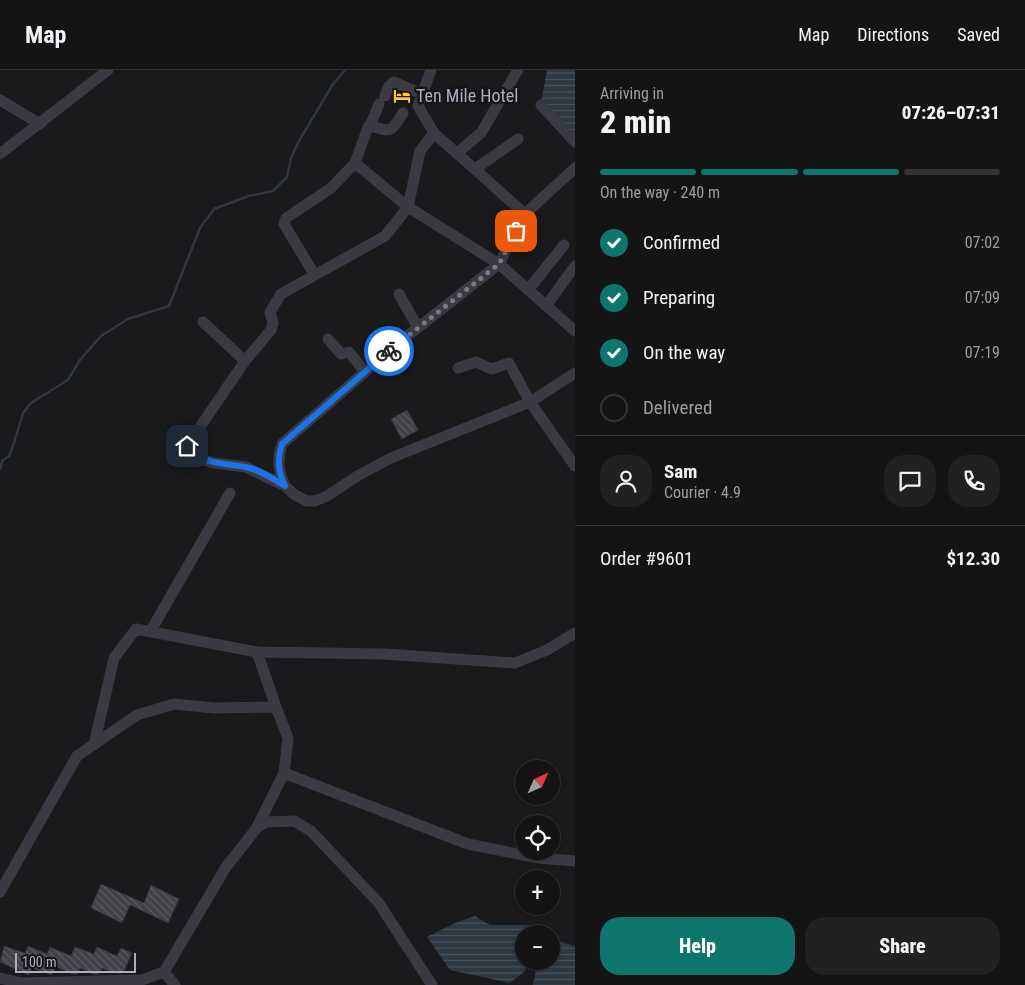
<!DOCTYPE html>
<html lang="en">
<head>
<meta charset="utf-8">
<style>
  body { margin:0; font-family:"Roboto Condensed",sans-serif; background:#212122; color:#f1f3f6; height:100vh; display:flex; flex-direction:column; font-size:19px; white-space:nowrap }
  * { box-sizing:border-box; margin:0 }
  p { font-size:16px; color:#9d9ea0 }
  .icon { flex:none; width:28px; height:28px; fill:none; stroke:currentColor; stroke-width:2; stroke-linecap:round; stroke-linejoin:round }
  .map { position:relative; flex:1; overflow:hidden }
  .details { display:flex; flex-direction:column; background:#141415; width:450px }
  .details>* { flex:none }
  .needle { width:32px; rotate:45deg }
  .buttons { position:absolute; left:515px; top:690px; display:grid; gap:10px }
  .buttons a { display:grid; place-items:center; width:45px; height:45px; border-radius:50%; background:#141415; box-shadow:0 1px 4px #0004,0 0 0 1px #333334; font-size:25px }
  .scale { position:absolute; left:15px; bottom:12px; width:121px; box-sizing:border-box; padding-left:5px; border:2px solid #abafbd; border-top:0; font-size:14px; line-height:18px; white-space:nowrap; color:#abafbd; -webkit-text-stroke:4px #151517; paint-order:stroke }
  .pin { position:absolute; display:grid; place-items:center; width:42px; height:42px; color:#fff; margin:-21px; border-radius:10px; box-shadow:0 2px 8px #0006 }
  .courier { position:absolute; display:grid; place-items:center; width:50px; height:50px; margin:-25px; border:4px solid #1a73e8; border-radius:50%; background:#fff; color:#222; box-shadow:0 1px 6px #0007 }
  .overview em { font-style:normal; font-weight:800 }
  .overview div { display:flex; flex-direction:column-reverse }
  .overview { display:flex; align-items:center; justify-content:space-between; height:85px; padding:0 25px }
  h1 { font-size:32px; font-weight:800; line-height:38px }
  .bar { display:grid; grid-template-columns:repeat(4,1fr); gap:8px 5px; align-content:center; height:60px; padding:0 25px }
  .bar i { height:6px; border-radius:4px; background:#333334 }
  .bar .on { background:#0f766e }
  .bar p { grid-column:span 4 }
  .line { display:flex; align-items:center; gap:12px; padding:0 25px; border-top:1px solid #333334 }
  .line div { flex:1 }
  .round { display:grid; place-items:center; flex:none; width:52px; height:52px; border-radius:20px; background:#212122 }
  ol { padding:0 25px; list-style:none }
  li { display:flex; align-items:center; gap:15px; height:55px }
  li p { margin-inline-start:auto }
  li .icon { padding:5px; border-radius:50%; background:#0f766e; color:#fff; stroke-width:4 }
  li:last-child { color:#9d9ea0 }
  li i { width:28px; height:28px; border:2px solid #333334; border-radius:50% }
  .button { display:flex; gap:10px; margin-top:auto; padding:10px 25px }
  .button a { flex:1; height:58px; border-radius:20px; background:#0f766e; color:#fff; font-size:20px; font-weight:800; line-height:58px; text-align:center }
  .button a+a { background:#212122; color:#f1f3f6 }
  header { display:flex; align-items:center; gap:30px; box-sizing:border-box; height:70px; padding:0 25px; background:#141415; border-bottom:1px solid #333334 }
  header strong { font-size:24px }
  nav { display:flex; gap:28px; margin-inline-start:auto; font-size:18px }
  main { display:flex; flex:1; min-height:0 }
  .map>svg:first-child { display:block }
</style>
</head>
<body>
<header>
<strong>Map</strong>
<nav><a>Map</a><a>Directions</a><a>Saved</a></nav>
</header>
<main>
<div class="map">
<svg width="575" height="915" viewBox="0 0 575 915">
  <defs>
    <pattern id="water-rules" width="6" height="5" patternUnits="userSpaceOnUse" patternTransform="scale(1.25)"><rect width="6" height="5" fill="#2e3842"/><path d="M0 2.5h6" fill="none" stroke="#4a525b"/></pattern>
    <pattern id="building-back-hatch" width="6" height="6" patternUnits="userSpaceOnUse" patternTransform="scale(1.25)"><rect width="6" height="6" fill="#414247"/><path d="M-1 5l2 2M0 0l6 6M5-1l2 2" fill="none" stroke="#5a5b60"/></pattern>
  </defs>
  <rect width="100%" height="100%" fill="#1a1a1c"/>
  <path fill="url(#water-rules)" d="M547,0H575V66L541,32Z
    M475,846L490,855H529L531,864H524V891H529L525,901L510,913L450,900L427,867L455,853Z
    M551,869L575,876V915H533L538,891H551Z"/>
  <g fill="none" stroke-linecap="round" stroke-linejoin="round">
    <path stroke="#2e3842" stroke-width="2.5" d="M0,400L2,391L9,386L14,373L23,343L31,333L68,310L80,290L101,266L128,249L169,236L200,158L214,139L249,126L273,121L287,107L291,88L299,71L333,14L345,0"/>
  </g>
  <path fill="url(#building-back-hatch)" stroke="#343338" d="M407,340L418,360L402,369L391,349Z
    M101,814L144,833L151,815L179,829L168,853L130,835L122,853L91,838Z
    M4,876L25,883L28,876L47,884L50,877L71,886L75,877L94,884L97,877L117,886L121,878L132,883L123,903H113L102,898L99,904H93L80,898L77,904H73L56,897L52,905L32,898L29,905L0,892Z"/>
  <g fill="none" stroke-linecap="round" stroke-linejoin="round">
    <path stroke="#3a3b42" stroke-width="11" d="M431,0L418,36L434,63L525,144
      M385,26L389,16L394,12L422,24
      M0,30L40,54
      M541,35L575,72
      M370,56L379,34
      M434,63L420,81L408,137L385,166L281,224L270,242L273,253L271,260L245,291L187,376L200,389L214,393L246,397L285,416L295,425L307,431H315L327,426L359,405L391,388L530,332L575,303
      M457,83L481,63L518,0
      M0,84L108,0
      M355,93L408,137L499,194L575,261
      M475,99L518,69
      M314,204L284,154L286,148L331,118L355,93L368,57L371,56C393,63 391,61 403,43
      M528,220L564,175
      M399,224L418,258
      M546,236L575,196
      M203,252L245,291
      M328,269L341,284L349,282L365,302
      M458,298L476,292L492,299L509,293L530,332L575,396
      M285,416C278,401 277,390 282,374L396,275L499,194L525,144L575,98
      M150,562L230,423
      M94,675L114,588L136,559L257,582
      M284,703L468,774L538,788L575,791
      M257,758L266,752L294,751L311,761L378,832L432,915
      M0,822L77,686L137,645L174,634L214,638L276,637L257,582L385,584L515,593L547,580L575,563
      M0,908L21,913L142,910L164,902
      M175,915L164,902L226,797L256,759L284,703L288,668L276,637"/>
  </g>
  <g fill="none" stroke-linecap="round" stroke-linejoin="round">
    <path stroke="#787b85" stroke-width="5" stroke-dasharray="0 9" d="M389,281L499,194L516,161"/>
    <path stroke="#1a73e8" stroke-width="6" d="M187,376C208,396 219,392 245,397C259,399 273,409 285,416C278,401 277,390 282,374L389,281"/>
  </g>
  <defs>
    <g id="hotel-bare" transform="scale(1.35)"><path d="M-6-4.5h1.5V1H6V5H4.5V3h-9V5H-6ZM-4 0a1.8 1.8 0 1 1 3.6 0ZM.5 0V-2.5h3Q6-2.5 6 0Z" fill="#ffc82f" stroke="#151517" stroke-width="2.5" paint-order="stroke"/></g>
  </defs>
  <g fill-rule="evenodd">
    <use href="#hotel-bare" x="402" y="26"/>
  </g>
  <g text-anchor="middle" stroke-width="5" stroke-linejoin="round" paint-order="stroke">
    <g font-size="18" fill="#abafbd" stroke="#151517" text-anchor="start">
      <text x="416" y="32">Ten Mile Hotel</text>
    </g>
  </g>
</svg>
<div class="buttons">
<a><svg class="needle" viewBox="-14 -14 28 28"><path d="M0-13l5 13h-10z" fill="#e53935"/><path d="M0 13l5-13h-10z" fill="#9d9ea0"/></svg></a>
<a><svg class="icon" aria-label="locate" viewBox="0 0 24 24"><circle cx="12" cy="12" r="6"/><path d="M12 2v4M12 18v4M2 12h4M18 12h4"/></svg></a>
<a>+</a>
<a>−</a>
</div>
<div class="scale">100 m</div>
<div class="pin" style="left:516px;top:161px;background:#ea580c"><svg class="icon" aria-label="bag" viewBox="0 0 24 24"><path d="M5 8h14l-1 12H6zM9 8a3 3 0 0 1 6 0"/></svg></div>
<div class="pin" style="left:187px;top:376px;background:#1f2937"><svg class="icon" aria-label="home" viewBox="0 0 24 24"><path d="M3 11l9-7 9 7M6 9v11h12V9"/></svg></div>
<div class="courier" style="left:389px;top:281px"><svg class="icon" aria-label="bike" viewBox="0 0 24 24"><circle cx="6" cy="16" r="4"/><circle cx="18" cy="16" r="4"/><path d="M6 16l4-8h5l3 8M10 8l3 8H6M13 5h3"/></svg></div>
</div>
<section class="details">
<div class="overview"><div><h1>2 min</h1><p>Arriving in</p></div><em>07:26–07:31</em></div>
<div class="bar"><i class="on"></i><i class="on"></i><i class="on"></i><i></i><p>On the way · 240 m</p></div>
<ol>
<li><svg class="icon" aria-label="check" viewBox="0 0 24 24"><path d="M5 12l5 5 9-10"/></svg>Confirmed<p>07:02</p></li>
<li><svg class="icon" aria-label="check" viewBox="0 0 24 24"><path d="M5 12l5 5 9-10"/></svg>Preparing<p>07:09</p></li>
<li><svg class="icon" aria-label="check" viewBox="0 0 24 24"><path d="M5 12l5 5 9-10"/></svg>On the way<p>07:19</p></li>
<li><i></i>Delivered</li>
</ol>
<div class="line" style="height:90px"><a class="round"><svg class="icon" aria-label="person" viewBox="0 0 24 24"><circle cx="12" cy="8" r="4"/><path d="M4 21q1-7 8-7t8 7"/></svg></a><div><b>Sam</b><p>Courier · 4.9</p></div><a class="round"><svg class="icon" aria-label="chat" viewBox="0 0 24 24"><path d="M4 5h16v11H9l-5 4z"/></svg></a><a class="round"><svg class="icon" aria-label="phone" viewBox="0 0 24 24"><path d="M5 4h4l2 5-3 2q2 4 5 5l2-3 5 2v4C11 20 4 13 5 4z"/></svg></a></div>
<div class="line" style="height:65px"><div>Order #9601</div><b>$12.30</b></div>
<div class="button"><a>Help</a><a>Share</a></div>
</section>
</main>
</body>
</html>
